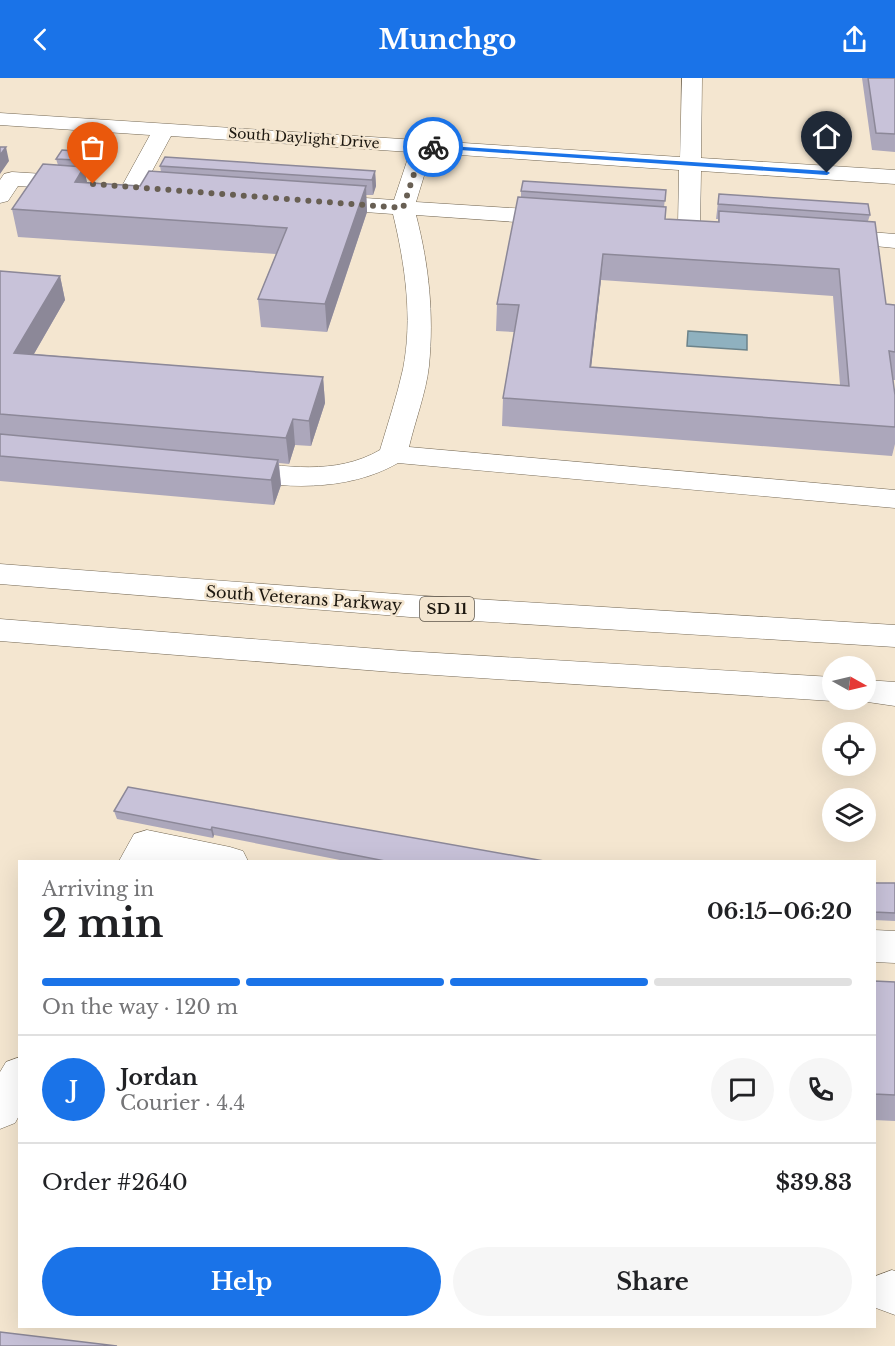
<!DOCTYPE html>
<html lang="en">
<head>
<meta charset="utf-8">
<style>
  body { margin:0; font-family:"Libre Baskerville",serif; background:#f6f6f6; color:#202124; height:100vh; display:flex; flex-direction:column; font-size:22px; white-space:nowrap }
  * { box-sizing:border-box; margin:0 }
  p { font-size:20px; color:#757577 }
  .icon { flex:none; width:33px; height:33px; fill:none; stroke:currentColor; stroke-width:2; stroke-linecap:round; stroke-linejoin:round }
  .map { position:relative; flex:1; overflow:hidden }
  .sheet { position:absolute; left:18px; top:782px; width:858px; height:468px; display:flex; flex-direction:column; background:#fff; border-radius:0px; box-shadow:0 6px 24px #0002 }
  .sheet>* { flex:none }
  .needle { width:39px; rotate:98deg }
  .controls { position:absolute; left:822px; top:578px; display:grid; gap:12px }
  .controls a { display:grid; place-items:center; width:54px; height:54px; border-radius:50%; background:#fff; box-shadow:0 6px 24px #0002; font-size:30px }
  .pin { position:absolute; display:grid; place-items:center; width:51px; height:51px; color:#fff; margin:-62px -26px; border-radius:50% 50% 50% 0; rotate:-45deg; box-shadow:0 0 6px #0007 }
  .pin .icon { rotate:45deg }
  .courier { position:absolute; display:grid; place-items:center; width:60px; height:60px; margin:-30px; border:4px solid #1a73e8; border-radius:50%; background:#fff; color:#222; box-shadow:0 2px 8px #0007 }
  .head em { font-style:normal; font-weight:700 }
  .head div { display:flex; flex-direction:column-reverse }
  .head { display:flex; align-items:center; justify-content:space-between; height:102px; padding:0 24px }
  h1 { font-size:39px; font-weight:700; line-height:45px }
  .bar { display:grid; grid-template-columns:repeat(4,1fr); gap:9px 6px; align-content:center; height:72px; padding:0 24px }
  .bar i { height:8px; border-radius:4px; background:#e0e0e0 }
  .bar .selected { background:#1a73e8 }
  .bar p { grid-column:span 4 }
  .line { display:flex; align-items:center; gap:15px; padding:0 24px; border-top:2px solid #e0e0e0 }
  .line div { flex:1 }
  .round { display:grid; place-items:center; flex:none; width:63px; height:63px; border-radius:32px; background:#f6f6f6 }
  .primary-button { display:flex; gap:12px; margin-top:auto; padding:12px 24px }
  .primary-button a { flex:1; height:69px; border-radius:36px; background:#1a73e8; color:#fff; font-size:24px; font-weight:700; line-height:69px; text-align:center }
  .primary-button a+a { background:#f6f6f6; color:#202124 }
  header { display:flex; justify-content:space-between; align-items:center; height:78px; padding:0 24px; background:#1a73e8; color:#fff; font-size:27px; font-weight:700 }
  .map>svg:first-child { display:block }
</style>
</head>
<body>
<header><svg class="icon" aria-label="back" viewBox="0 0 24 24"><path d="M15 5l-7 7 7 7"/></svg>Munchgo<svg class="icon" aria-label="share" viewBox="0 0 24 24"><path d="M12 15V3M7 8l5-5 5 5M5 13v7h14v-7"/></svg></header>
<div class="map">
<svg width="895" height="1268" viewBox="0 0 895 1268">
  <rect width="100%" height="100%" fill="#f4e6d0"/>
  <path fill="#8fb1bf" stroke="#6c838a" stroke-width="1.5" d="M688,253L747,257V272L687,268Z"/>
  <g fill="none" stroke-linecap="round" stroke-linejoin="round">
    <g stroke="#736753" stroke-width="1">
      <path id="minor" d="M682,0H702L701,80L895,92V106L701,93L700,148L697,153H681L678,148L679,92L431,75L416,124L558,133L566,135L569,140L566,145L558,147L416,137C429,187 434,236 429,288C426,315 415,343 409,369L895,412V430L398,385C348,414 280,412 225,398L221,392L225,386L235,383C285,388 335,398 380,372C388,345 397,318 403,291C413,240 405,186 393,136L322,131L314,129L311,124L314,119L322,117L394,122L410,74L171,58L144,108L141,113H125L122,108L150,57L0,47V35L680,79Z
        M12,94L76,98L84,100L87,105L84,110L76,112L18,108L8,123L0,125V102L4,96Z
        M831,151L895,156V170L823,163L819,158L823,153Z
        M147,752L230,769L243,773L248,783H119L134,756Z
        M874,852L895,853V885L874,884Z
        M20,979V1036L15,1045L0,1051V994L6,984Z
        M892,1192L895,1193V1237L876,1230L874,1226L876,1198Z"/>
    </g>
    <g stroke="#736753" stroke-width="1">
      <path id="highway" d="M0,486L410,517L895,547V569L410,539L0,506Z
        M0,541L404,573L832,599V621H838L832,623L404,595L0,563Z
        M866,602L895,604V628L854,622L866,621Z"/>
    </g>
    <use href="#minor" fill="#fff" fill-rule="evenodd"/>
    <use href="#highway" fill="#fff" fill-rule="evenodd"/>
  </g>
  <path fill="#aca7bb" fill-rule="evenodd" d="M862,0H895V74L872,72Z
    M101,75L104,89L99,98L85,97L87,104L140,108L161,94L160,88L375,93L376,108L373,117H366L367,134L327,254L261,249L258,221L276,176L18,159L12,131L58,87L56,81Z
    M666,112L664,129L665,141L718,144V141H716L719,116L870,137L868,143L886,226L895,227V302H893L895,317V366L892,378L502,348L503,320L514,254L496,253L497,226L521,119V113ZM601,202L833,218L840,307L591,289Z
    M0,193L60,198L65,222L34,276L323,299L325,325L311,368L295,367L289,386L279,385L281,407L274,427L0,403Z
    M114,733L544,783H345L214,757L213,760L117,741Z
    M874,805H895V843L874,842Z
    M874,903L895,904V1043L874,1042Z"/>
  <path fill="#8c8898" d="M6,69L9,83L0,96V77Z
    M101,75L104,89L99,98L96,83Z
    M84,89L89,115L75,104Z
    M375,93L376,108L373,117L372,102Z
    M366,108L367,134L327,254L325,226Z
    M603,176L601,202L588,317L590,289Z
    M60,198L65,222L20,300L14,275Z
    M323,299L325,325L311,368L309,343Z
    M293,341L295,367L289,386L286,360Z
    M278,382L281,407L274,427L271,402Z
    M212,749L214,757L213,760L211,752Z"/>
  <path fill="#c8c2d9" stroke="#8c8898" stroke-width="1.5" fill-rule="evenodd" d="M868,0H895V56L876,55Z
    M0,69H6L0,77Z
    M62,72L101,75L96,83L56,81Z
    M165,79L375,93L372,102L160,88Z
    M43,86L84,89L75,104L140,108L149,93L366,108L325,226L258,221L287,150L12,131Z
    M523,103L666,112L665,123L521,113Z
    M719,116L868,126L870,137L718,126Z
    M518,119L666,129L665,141L719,144V133L875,144L886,226L895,227V274L889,273L895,317V349L503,320L519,227L497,226ZM603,176L839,191L849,308L590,289Z
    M0,193L60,198L14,275L323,299L309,343L293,341L286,360L0,336Z
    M0,356L278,382L271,402L0,378Z
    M128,709L544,783H385L212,749L211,752L114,733Z
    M874,805H895V835L874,834Z
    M874,903L895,904V1017L874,1016Z
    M0,1254L117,1268H0Z"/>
  <path fill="#1a73e8" d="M433,67L827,93L830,95L827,97L431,70Z"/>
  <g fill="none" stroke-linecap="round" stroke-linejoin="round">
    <path stroke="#685f53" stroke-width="6" stroke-dasharray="0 10.8" d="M93,106L403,130L423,68L433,69"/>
  </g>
  <g text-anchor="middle" stroke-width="5" stroke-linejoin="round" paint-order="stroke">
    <g font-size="14" fill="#1c170f" stroke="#f4e6d0">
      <text transform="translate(304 60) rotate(4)" y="5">South Daylight Drive</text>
    </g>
    <rect fill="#f4e6d0" stroke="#5d5549" stroke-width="1.5" x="420" y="519" width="54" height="24" rx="4.5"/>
    <g font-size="15" font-weight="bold" fill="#1c170f">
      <text x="447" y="536">SD 11</text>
    </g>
    <g font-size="16" fill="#1c170f" stroke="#f4e6d0">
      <text transform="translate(304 520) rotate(4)" y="6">South Veterans Parkway</text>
    </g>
  </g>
</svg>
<div class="controls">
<a><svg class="needle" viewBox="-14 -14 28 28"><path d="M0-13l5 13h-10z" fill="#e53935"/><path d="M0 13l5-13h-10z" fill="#757577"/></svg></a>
<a><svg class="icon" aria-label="locate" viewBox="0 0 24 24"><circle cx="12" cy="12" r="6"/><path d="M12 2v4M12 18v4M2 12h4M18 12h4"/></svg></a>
<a><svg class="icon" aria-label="layers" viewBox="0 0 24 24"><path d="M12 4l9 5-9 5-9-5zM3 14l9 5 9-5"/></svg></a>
</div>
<div class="pin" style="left:93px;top:106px;background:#ea580c"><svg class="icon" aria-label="bag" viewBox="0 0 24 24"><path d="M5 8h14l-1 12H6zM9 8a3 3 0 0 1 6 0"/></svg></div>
<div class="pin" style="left:827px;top:95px;background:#1f2937"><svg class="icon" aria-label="home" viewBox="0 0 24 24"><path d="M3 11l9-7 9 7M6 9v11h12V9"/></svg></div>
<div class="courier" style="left:433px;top:69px"><svg class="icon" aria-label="bike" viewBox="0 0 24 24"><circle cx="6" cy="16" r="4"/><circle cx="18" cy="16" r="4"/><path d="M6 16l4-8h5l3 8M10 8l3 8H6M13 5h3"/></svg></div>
<section class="sheet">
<div class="head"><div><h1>2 min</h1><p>Arriving in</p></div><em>06:15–06:20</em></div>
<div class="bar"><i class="selected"></i><i class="selected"></i><i class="selected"></i><i></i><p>On the way · 120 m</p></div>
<div class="line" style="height:108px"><b class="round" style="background:#1a73e8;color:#fff">J</b><div><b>Jordan</b><p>Courier · 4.4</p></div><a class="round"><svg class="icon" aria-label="chat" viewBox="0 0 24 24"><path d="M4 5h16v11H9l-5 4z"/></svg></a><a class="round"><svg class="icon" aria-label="phone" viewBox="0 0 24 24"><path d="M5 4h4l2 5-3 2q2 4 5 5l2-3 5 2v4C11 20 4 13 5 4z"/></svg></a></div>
<div class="line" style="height:78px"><div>Order #2640</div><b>$39.83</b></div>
<div class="primary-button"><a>Help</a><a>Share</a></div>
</section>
</div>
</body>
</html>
